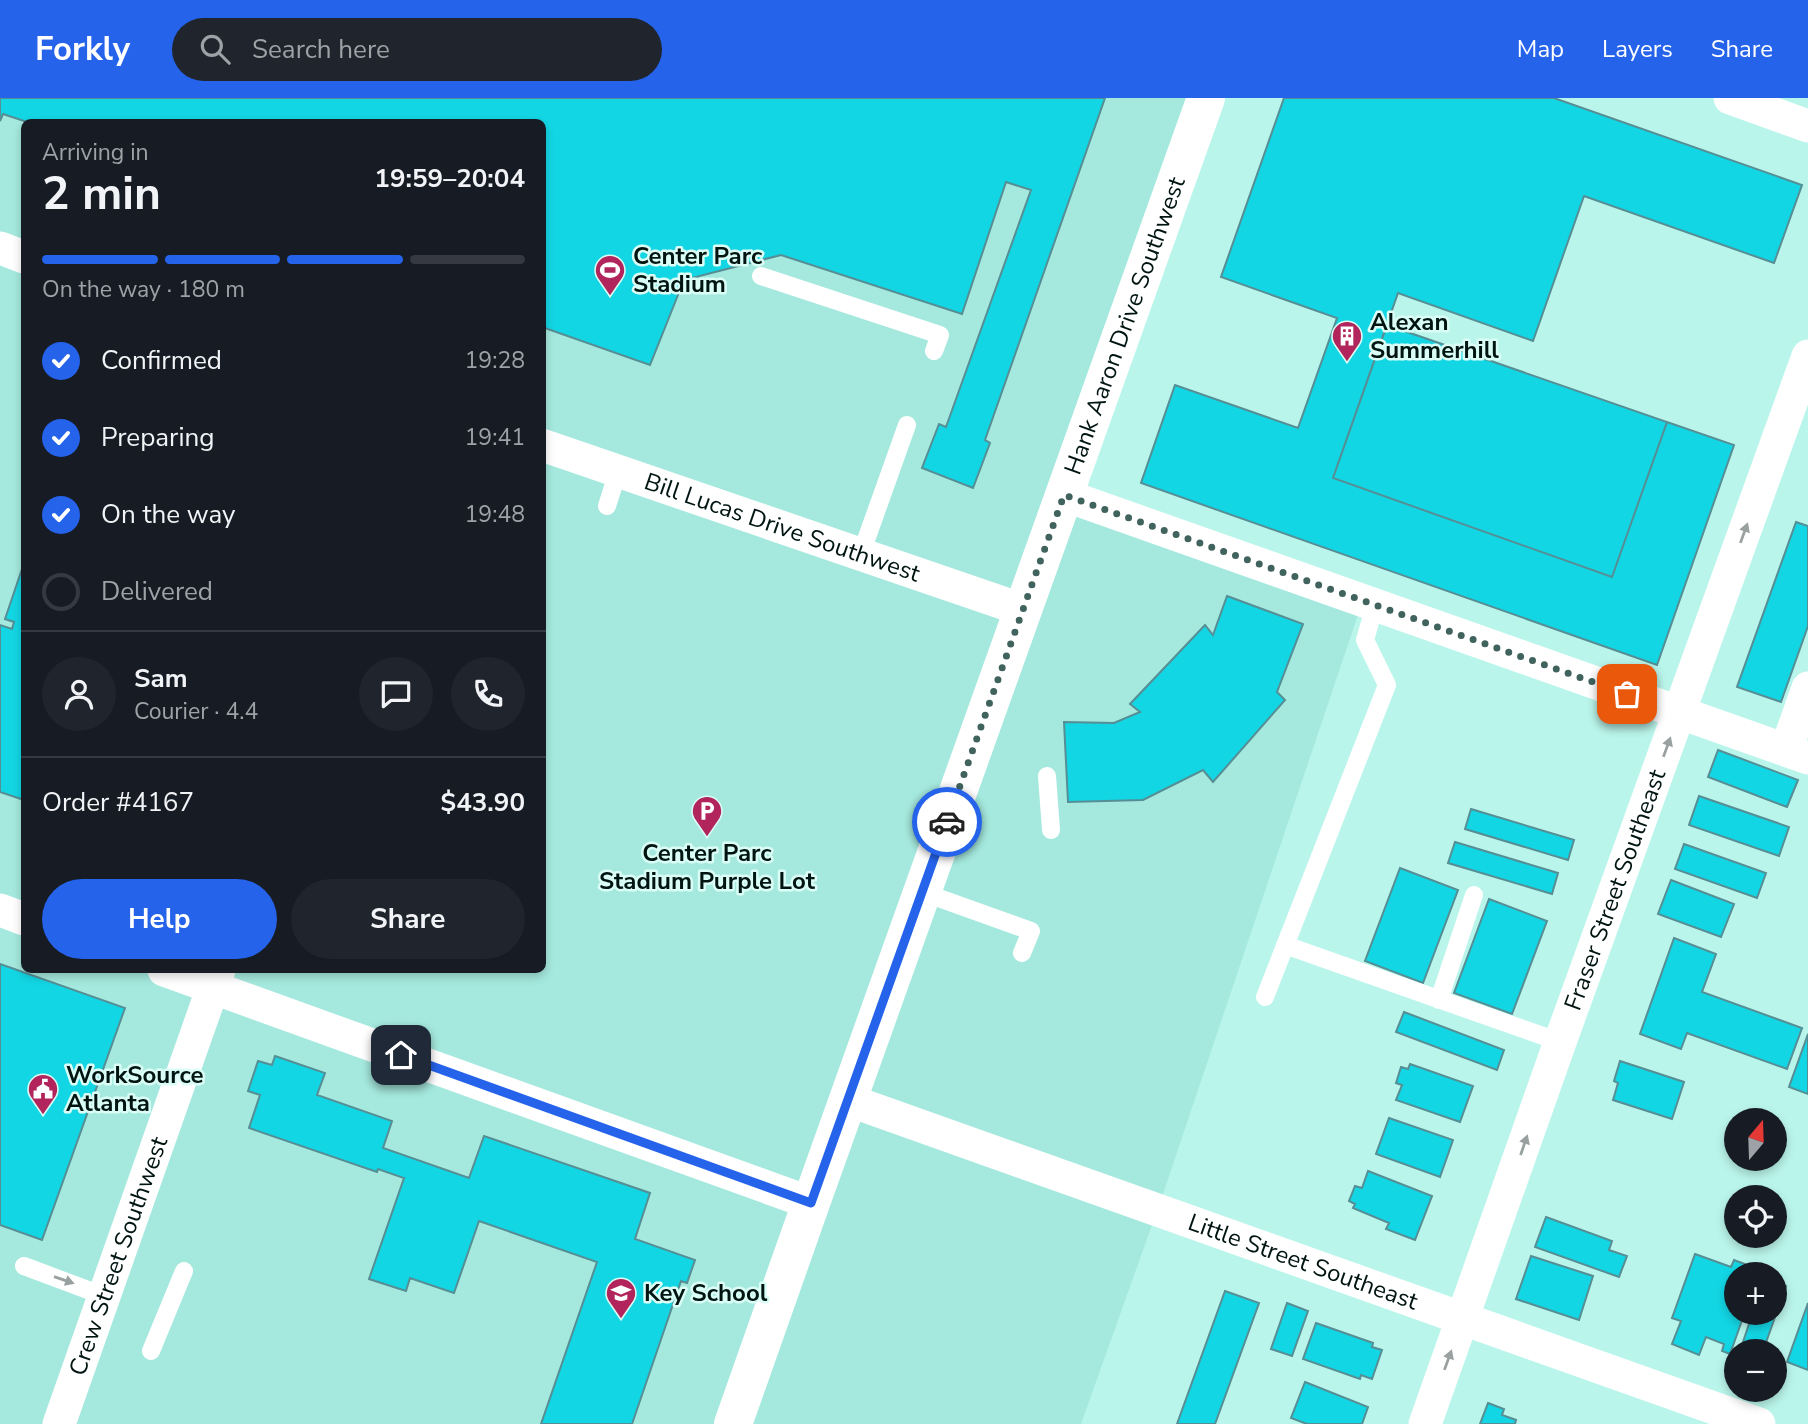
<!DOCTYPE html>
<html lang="en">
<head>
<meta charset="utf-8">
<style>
  body { margin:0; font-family:"Nunito Sans",sans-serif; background:#20242c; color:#f1f3f6; height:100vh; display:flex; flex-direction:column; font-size:26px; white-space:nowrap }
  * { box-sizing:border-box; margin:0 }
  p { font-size:23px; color:#9ea1a6 }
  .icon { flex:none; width:38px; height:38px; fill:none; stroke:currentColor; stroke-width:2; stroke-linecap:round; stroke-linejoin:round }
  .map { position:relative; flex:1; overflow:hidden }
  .details { position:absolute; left:21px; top:21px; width:525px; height:854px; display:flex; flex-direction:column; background:#171b24; border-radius:10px; box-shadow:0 4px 10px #0003 }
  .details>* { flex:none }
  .needle { width:46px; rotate:19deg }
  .tools { position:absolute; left:1724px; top:1010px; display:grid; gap:14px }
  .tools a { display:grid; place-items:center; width:63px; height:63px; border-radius:50%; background:#171b24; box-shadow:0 4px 10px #0003; font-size:35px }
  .pin { position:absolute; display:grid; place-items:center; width:60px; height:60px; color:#fff; margin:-30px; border-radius:14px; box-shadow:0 4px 10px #0006 }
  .courier { position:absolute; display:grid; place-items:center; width:70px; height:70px; margin:-35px; border:5px solid #2563eb; border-radius:50%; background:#fff; color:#222; box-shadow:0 2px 9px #0007 }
  .headline em { font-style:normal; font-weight:700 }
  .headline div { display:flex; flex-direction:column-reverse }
  .headline { display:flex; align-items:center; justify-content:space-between; height:119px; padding:0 21px }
  h1 { font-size:46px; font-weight:700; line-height:52px }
  .bar { display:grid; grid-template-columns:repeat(4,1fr); gap:10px 7px; align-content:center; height:84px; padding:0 21px }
  .bar i { height:9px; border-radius:5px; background:#363941 }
  .bar .on { background:#2563eb }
  .bar p { grid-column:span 4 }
  .line { display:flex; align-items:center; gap:18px; padding:0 21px; border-top:2px solid #363941 }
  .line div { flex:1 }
  .round { display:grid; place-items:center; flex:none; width:74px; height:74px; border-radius:37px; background:#20242c }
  ol { padding:0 21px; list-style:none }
  li { display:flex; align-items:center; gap:21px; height:77px }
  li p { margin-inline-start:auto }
  li .icon { padding:7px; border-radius:50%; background:#2563eb; color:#fff; stroke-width:4 }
  li:last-child { color:#9ea1a6 }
  li i { width:38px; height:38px; border:4px solid #363941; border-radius:50% }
  .cta { display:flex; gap:14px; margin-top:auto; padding:14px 21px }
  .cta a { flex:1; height:80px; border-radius:42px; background:#2563eb; color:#fff; font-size:28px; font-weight:700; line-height:80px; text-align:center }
  .cta a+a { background:#20242c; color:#f1f3f6 }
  header { display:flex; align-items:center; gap:42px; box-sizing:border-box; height:98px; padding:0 35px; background:#2563eb; color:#fff }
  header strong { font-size:33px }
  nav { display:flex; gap:38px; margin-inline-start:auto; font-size:24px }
  .search { width:490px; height:63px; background:#20242c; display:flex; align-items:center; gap:18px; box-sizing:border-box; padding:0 24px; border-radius:38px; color:#9ea1a6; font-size:26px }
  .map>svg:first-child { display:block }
</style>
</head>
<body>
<header>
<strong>Forkly</strong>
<div class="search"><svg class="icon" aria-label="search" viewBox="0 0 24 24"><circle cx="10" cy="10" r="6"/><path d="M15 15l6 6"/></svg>Search here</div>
<nav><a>Map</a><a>Layers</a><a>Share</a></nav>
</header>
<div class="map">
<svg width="1808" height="1326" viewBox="0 0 1808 1326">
  <rect width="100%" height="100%" fill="#baf5eb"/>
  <path fill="#a5e9de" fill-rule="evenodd" d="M0,0H1206L1064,397L1363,502L1162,1099L1081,1326H0ZM24,24H542V872H24Z"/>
  <path fill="#13d6e4" stroke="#558e94" stroke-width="2" d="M0,0H1105L985,342L990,345L973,390L922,370L939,326L946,329L1031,92L1006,84L962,216L781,157L684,182L650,267L542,229V24H27L3,16L0,23Z
    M1284,0H1554L1802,87L1774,165L1584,98L1533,243L1398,195L1333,380L1612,479L1667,324L1734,347L1657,567L1141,385L1175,287L1298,330L1337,220L1221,179Z
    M1387,227L1667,324L1612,479L1333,380Z
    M1796,424L1808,428V528L1781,604L1737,589Z
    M24,465V702L0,694V527L12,531L14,524L5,521Z
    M1227,498L1303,526L1277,594L1285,602L1213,684L1203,672L1143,702L1068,704L1064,624L1114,625L1140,614L1130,606L1205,527L1213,537Z
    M1718,652L1798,682L1787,709L1708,679Z
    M1699,698L1789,729L1779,758L1689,727Z
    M1471,711L1574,742L1568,762L1465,731Z
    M1455,744L1558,775L1552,796L1448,765Z
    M1684,746L1766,775L1757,800L1675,771Z
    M1400,770L1458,792L1423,885L1365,863Z
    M1671,782L1734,806L1721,839L1658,816Z
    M1489,801L1547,823L1512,916L1454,895Z
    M1674,840L1716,856L1702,894L1802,930L1787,971L1687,935L1681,951L1640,936Z
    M0,866L125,910L42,1142L0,1127Z
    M1404,914L1504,952L1497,972L1396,934Z
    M1808,936V996L1789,989Z
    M275,958L325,975L317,997L392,1023L383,1050L469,1080L484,1038L650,1095L635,1141L695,1162L687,1185L681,1183L632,1326H541L597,1164L479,1123L454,1195L410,1180L406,1193L369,1181L404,1080L378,1071L377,1074L249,1030L260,997L248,993L258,963L272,967Z
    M1620,963L1684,984L1672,1021L1613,1002L1618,985L1614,983Z
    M1410,966L1473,988L1460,1024L1396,1002L1402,987L1396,985L1401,969L1408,971Z
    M1389,1020L1453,1042L1440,1079L1376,1056Z
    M1368,1073L1432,1098L1415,1142L1386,1131L1389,1125L1353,1110L1355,1106L1349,1103L1355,1088L1362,1090Z
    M1546,1119L1612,1143L1609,1152L1627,1158L1619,1179L1535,1149Z
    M1695,1156L1731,1169L1734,1162L1761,1172L1760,1176H1736V1214H1745L1730,1256L1722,1253L1724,1246L1706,1239L1699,1257L1672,1246L1681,1223L1672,1220Z
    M1531,1158L1593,1178L1579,1222L1516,1201Z
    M1774,1183L1786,1188L1763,1253H1740L1753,1214H1774Z
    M1225,1193L1259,1205L1215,1326H1177Z
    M1287,1205L1308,1213L1292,1258L1271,1251Z
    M1808,1205V1272L1787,1264Z
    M1316,1225L1373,1245L1372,1249L1382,1252L1372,1281L1361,1277L1360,1281L1303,1261Z
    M1305,1284L1368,1309L1362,1326H1307L1291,1320Z
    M1488,1305L1504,1311L1502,1317L1516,1322L1515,1326H1480Z"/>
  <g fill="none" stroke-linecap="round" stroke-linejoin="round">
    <path stroke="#fff" stroke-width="18" d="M761,178L940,237L934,253
      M607,408L618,373
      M861,456L907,327
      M1047,678L1051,732
      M922,794L1031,833L1022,855
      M1285,847L1560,944
      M1265,899L1387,587L1365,542L1375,507
      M1439,902L1474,797
      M24,1168L104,1198
      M151,1253L184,1173"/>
    <g stroke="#fff" stroke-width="33">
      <path d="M1730,0L1808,28"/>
      <path d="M0,150L24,159"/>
      <path id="s1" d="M542,347L1023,512"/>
      <path d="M1064,397L1808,660"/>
      <path d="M1786,652L1808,590"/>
      <path d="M0,812L24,821"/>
      <path d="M164,872L811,1105"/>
      <path id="s2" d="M848,1002L1759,1326"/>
      <path id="s3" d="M59,1326L219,872"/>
      <path id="s4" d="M1425,1326L1560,944L1808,258"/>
    </g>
    <path stroke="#fff" stroke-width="38" id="s5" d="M733,1326L811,1105L1206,0"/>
  </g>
  <defs><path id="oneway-solid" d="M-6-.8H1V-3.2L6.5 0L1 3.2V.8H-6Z" transform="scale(1.75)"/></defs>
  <g fill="#99a1a0">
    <use href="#oneway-solid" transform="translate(1744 435) rotate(-70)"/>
    <use href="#oneway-solid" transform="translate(1667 649) rotate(-70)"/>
    <use href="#oneway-solid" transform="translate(1524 1047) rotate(-71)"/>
    <use href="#oneway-solid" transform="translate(64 1182) rotate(19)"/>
    <use href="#oneway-solid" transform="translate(1448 1262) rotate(-70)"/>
  </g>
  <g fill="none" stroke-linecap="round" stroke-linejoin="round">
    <path stroke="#41635e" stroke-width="7" stroke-dasharray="0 12.6" d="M947,724L1064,397L1627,596"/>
    <path stroke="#2563eb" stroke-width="9" d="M401,957L811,1105L947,724"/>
  </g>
  <defs>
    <g id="stadium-pin" transform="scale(1.575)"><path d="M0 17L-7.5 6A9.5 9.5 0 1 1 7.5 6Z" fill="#b2255c" stroke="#dafdf6"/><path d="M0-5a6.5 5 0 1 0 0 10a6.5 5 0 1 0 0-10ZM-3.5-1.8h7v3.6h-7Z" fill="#fff"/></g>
    <g id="building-pin" transform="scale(1.575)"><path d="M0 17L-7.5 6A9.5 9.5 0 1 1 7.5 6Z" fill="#b2255c" stroke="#dafdf6"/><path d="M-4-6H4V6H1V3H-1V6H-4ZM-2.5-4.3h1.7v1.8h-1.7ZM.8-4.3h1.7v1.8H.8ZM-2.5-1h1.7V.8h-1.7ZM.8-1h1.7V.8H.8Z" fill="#fff"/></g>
    <g id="parking-pin" transform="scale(1.575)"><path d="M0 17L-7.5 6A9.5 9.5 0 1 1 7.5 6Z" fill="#b2255c" stroke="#dafdf6"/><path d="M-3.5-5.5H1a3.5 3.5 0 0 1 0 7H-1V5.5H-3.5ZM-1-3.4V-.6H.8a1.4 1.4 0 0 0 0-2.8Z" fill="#fff"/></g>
    <g id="civic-pin" transform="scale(1.575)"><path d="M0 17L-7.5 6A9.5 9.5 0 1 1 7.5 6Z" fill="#b2255c" stroke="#dafdf6"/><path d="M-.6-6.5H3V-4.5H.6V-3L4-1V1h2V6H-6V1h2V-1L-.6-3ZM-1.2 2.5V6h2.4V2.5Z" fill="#fff"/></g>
    <g id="school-pin" transform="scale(1.575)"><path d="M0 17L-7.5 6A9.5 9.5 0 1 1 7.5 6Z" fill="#b2255c" stroke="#dafdf6"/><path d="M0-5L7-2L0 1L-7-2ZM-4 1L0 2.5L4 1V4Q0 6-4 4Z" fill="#fff"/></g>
  </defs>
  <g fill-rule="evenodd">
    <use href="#stadium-pin" x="610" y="172"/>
    <use href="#building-pin" x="1347" y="238"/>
    <use href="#parking-pin" x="707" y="713"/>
    <use href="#civic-pin" x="43" y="991"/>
    <use href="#school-pin" x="621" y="1195"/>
  </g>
  <g text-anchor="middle" stroke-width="5" stroke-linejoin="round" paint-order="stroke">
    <g font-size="24" font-weight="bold" fill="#001512" stroke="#dafdf6" text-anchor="start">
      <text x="633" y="166">Center Parc<tspan x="633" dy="28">Stadium</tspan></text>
      <text x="1370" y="232">Alexan<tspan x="1370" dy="28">Summerhill</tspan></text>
      <text x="707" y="763" text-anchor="middle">Center Parc<tspan x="707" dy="28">Stadium Purple Lot</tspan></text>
      <text x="66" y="985">WorkSource<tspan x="66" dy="28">Atlanta</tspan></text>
      <text x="644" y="1203">Key School</text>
    </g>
    <g font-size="24" fill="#001512" stroke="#dafdf6">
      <text dy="8" stroke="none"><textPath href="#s5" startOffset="1166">Hank Aaron Drive Southwest</textPath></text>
      <text dy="8" stroke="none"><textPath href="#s1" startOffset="254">Bill Lucas Drive Southwest</textPath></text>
      <text dy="8" stroke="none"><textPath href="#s4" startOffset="567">Fraser Street Southeast</textPath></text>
      <text dy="8" stroke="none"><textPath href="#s3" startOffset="178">Crew Street Southwest</textPath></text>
      <text dy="8" stroke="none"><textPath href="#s2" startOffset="483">Little Street Southeast</textPath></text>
    </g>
  </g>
</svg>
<div class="tools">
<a><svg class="needle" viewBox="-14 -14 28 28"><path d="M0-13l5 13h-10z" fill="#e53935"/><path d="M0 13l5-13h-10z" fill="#9ea1a6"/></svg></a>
<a><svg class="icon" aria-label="locate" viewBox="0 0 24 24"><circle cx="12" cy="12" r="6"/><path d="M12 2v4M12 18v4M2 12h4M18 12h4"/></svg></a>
<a>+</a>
<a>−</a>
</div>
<div class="pin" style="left:1627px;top:596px;background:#ea580c"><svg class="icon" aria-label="bag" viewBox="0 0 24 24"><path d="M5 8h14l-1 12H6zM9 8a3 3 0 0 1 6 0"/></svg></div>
<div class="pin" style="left:401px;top:957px;background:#1f2937"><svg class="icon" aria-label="home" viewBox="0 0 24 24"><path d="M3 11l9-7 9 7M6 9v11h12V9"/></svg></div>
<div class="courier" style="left:947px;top:724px"><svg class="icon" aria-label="car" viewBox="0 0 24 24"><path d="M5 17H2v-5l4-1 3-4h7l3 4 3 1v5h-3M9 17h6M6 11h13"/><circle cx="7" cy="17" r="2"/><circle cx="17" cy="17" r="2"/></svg></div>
<section class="details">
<div class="headline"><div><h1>2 min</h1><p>Arriving in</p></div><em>19:59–20:04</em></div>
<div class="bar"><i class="on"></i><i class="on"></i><i class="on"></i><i></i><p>On the way · 180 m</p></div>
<ol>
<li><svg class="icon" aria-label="check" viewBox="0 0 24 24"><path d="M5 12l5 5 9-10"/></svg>Confirmed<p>19:28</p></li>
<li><svg class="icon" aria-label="check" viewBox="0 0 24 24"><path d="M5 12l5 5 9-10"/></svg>Preparing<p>19:41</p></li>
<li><svg class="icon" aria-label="check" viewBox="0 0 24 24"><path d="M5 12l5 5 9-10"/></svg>On the way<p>19:48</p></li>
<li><i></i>Delivered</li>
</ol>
<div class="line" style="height:126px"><a class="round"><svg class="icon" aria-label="person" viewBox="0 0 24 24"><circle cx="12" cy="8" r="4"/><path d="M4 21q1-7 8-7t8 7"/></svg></a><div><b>Sam</b><p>Courier · 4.4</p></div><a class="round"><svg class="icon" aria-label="chat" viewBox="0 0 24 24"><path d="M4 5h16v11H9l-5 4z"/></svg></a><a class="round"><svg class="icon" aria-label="phone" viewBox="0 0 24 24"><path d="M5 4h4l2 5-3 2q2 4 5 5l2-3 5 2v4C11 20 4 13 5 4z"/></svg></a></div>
<div class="line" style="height:91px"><div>Order #4167</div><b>$43.90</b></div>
<div class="cta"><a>Help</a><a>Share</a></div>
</section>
</div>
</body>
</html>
